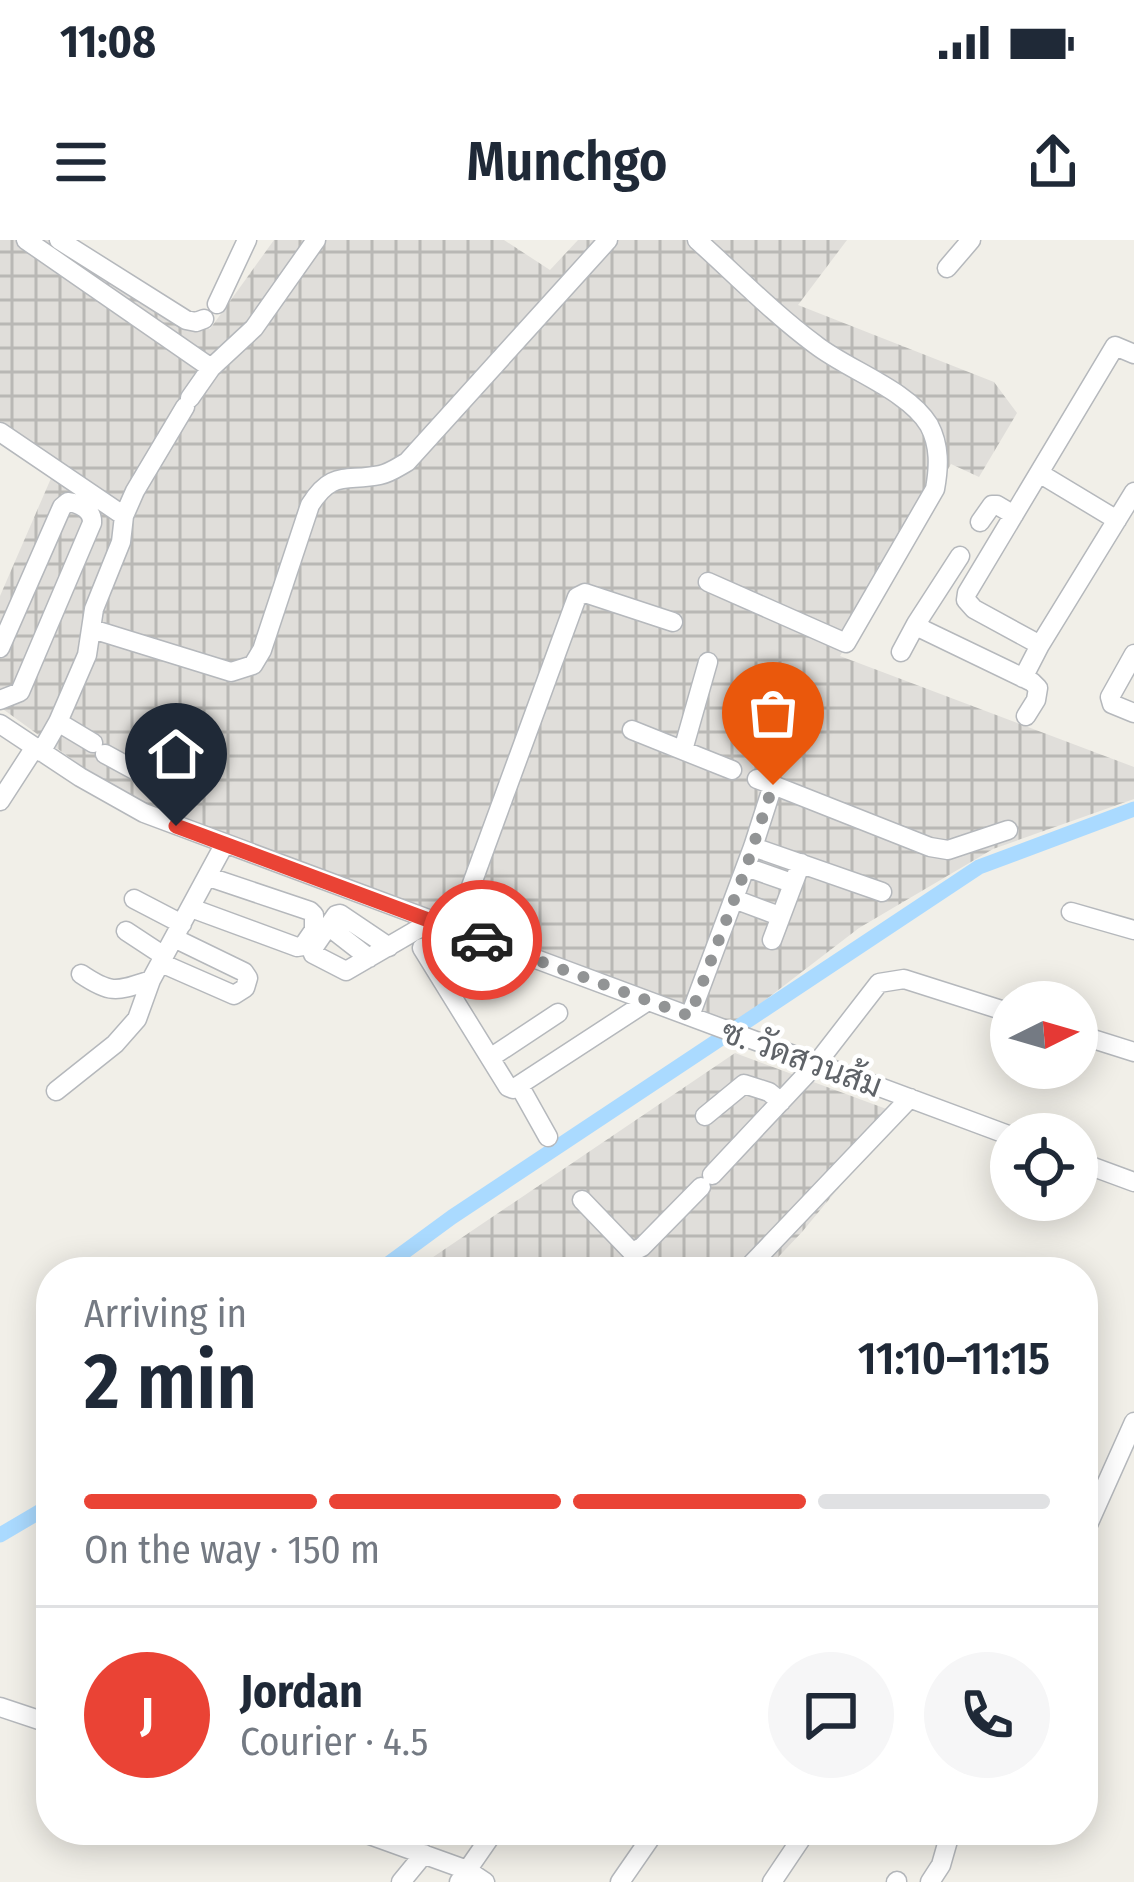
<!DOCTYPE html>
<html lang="en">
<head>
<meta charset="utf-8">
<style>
  body { margin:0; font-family:"Fira Sans Condensed",Sarabun,sans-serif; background:#f6f6f7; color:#1f2937; height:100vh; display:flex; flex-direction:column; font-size:45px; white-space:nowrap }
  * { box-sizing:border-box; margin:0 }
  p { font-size:39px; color:#747a83 }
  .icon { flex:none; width:66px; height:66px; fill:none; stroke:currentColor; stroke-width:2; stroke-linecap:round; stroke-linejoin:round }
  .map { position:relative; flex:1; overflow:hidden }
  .details { position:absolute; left:36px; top:1017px; width:1062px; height:588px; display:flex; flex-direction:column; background:#fff; border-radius:48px; box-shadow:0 6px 30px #0003 }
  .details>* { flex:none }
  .needle { width:78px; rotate:85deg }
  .controls { position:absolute; left:990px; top:741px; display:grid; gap:24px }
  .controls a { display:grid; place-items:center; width:108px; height:108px; border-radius:50%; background:#fff; box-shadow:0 6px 30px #0003; font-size:60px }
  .pin { position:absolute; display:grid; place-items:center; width:102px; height:102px; color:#fff; margin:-123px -51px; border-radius:50% 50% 50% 0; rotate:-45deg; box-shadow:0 0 12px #0007 }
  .pin .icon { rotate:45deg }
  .courier { position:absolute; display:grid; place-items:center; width:120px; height:120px; margin:-60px; border:9px solid #ea4335; border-radius:50%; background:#fff; color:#222; box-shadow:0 3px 15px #0007 }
  .head em { font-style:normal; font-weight:600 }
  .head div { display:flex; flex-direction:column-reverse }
  .head { display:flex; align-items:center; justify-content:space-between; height:204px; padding:0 48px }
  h1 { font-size:78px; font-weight:600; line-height:90px }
  .bar { display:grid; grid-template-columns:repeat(4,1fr); gap:18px 12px; align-content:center; height:144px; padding:0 48px }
  .bar i { height:15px; border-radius:9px; background:#e0e1e3 }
  .bar .selected { background:#ea4335 }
  .bar p { grid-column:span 4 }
  .line { display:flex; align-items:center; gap:30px; padding:0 48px; border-top:3px solid #e0e1e3 }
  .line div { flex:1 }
  .round { display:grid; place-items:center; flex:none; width:126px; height:126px; border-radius:63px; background:#f6f6f7 }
  .status { display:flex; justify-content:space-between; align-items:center; height:84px; padding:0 60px; background:#fff; direction:ltr }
  .status svg { height:33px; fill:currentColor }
  header { display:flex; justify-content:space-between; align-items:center; height:156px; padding:0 48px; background:#fff; font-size:54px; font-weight:600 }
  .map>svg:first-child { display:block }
</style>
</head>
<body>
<div class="status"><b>11:08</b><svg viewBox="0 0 49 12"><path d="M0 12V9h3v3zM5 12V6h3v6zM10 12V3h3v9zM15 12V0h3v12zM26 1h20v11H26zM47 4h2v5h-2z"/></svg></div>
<header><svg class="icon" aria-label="menu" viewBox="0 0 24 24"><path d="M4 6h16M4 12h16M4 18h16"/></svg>Munchgo<svg class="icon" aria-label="share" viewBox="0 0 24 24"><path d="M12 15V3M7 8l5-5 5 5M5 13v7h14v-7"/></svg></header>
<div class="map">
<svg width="1134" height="1642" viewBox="0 0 1134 1642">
  <defs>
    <pattern id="industrial-grid" width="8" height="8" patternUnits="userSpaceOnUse" patternTransform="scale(3)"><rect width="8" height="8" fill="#e0deda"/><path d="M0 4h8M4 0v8" fill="none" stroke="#b9b8b5"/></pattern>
  </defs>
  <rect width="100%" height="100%" fill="#f1efe8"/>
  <path fill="url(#industrial-grid)" d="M0,0H63L210,89L274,0H504L550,30L578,0H847L798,65L994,142L1017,173L979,237L951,224L840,416L1134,527V559L993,609L859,688L734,784L168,580L98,538L0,467V356L52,236L0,202Z
    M735,813L900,874L802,992L764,1032H411Z"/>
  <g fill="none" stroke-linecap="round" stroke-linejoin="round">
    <path stroke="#aadaff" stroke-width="15" d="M377,1032L452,977L979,627L1134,569
      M0,1295L51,1265"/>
    <g stroke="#b5b8bc" stroke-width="21">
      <path id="minor" d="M26,0L211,128L190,158
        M59,0L186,80L196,82L204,79
        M697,0C736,35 774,74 816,105C848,130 908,150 929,185C940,206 939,227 935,249L846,403L708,342
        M947,28L971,0
        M217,64L247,0
        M211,128L254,88L316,0
        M0,192L124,276
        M1039,233L1117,280
        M980,282L992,265H997L1014,275
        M960,316L916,384L924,390L1032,442L1038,448L1036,460L1026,476
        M92,389L231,432L253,425L262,410L310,265C332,230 345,242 380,235C390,233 398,227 407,222L608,0
        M1040,405L974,369L966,360L967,353L1115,106L1134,114
        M0,408L62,267L68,262C79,263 93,270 92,283L20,452L0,460
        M901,412L916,384
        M1134,414L1110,457L1112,464L1134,473
        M1023,438L1040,405L1134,252
        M58,482L93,503
        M0,484L80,537L144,573L1011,896
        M632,490L732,530
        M683,510L708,422
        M41,512L58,482L87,415L94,369L121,302L124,276L135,251L185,167
        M105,514L151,539L160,529L167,509
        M773,545L930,607L948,610L1008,590
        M0,561L35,507
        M753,607L882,652
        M746,627L786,641
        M134,659L182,684
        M734,659L774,674
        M191,668L297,707L303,706L314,690V675L310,671L209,637
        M1071,672L1134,690
        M328,686L369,718
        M455,690L577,357L585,353L594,356L673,382
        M126,691L164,716
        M772,700L801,623
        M389,707L340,674L336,675L312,710L313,714L346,731L432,681
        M422,708L508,847L513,849L648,761
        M161,723L234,755L245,748L248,738L244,732L174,698
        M81,734C112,755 117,751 151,740
        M690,776L753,607L773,545L757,539
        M1077,794L1134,812
        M490,818L558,773
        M520,847L548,897
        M56,851L115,804L137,779L151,740L224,605
        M705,876L744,844L769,852L781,862
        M1077,921L1134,942
        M712,935L817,823L879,743L904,739L1011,773
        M582,960L632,1012L642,1007L701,947
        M744,1032L910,858
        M1083,1296L1134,1182
        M0,1467L51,1484
        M356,1590L467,1630L485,1642
        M401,1642L424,1614
        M459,1642L495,1590
        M620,1642L656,1590
        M772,1642L807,1590
        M896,1642L897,1641
        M930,1642L941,1625L951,1590"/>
    </g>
    <use href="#minor" stroke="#fff" stroke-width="18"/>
  </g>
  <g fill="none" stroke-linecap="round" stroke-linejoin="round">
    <path stroke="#929495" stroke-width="12" stroke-dasharray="0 21.6" d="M482,700L690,776L746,628L773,545"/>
    <path stroke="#ea4335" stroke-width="15" d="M176,586L482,700"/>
  </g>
  <g text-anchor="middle" stroke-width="9" stroke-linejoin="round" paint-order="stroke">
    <g font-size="33" fill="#5f6368" stroke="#fff">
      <text transform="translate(802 818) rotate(20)" y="12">ซ. วัดสวนส้ม</text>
    </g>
  </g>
</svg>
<div class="controls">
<a><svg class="needle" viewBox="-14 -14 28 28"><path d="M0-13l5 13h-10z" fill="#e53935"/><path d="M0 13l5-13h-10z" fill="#747a83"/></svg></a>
<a><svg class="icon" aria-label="locate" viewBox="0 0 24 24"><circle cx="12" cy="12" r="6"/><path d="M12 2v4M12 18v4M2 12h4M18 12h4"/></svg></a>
</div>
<div class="pin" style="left:773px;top:545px;background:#ea580c"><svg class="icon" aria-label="bag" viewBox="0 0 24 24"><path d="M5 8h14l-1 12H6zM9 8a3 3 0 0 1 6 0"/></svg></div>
<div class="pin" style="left:176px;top:586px;background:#1f2937"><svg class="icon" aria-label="home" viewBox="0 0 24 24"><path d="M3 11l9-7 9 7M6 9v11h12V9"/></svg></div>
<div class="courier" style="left:482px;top:700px"><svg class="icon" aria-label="car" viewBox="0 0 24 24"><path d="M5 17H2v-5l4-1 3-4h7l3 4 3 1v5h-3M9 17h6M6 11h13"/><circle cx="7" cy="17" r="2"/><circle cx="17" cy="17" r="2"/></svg></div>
<section class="details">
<div class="head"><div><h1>2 min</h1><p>Arriving in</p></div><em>11:10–11:15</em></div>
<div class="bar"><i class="selected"></i><i class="selected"></i><i class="selected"></i><i></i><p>On the way · 150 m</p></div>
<div class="line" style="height:216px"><b class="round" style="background:#ea4335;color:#fff">J</b><div><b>Jordan</b><p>Courier · 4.5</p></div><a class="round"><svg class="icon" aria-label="chat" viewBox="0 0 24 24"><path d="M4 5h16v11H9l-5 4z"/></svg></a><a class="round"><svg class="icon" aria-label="phone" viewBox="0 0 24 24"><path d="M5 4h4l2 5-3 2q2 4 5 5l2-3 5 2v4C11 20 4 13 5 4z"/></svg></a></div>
</section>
</div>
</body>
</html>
